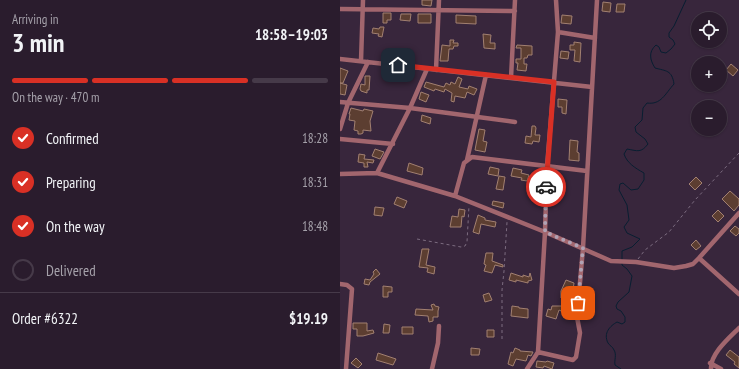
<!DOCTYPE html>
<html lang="en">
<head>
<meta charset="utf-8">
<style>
  body { margin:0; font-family:"PT Sans Narrow",sans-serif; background:#322535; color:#f1f3f6; height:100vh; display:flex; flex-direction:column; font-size:15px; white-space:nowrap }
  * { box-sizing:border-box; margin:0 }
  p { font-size:13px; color:#a5a1aa }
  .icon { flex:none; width:22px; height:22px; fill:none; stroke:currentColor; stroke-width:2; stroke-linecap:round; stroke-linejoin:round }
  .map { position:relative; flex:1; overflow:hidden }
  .panel { display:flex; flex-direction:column; background:#2a1c2d; width:340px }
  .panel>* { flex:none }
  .controls { position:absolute; left:351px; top:12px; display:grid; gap:8px }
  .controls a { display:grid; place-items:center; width:36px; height:36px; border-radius:50%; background:#2a1c2d; box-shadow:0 1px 3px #0004,0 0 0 1px #463a49; font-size:20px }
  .pin { position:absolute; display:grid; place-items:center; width:34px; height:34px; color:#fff; margin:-17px; border-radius:8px; box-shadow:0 2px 6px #0006 }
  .courier { position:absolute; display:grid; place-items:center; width:40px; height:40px; margin:-20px; border:3px solid #d93025; border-radius:50%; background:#fff; color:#222; box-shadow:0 1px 5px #0007 }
  .head em { font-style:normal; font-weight:700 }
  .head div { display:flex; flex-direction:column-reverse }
  .head { display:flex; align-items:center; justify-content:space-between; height:68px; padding:0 12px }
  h1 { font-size:26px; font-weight:700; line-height:30px }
  .bar { display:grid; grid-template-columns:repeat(4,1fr); gap:6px 4px; align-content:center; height:48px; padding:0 12px }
  .bar i { height:5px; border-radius:3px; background:#463a49 }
  .bar .on { background:#d93025 }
  .bar p { grid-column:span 4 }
  .line { display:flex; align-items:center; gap:10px; padding:0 12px; border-top:1px solid #463a49 }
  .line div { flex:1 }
  ol { padding:0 12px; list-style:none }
  li { display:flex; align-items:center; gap:12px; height:44px }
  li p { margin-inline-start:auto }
  li .icon { padding:4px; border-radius:50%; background:#d93025; color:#fff; stroke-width:4 }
  li:last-child { color:#a5a1aa }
  li i { width:22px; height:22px; border:2px solid #463a49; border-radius:50% }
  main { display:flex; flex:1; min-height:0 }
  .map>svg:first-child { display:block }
</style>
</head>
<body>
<main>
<section class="panel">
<div class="head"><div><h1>3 min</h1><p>Arriving in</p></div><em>18:58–19:03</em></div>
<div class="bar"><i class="on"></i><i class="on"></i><i class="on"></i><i></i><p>On the way · 470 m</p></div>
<ol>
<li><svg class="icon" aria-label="check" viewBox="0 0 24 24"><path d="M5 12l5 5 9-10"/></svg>Confirmed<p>18:28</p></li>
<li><svg class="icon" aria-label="check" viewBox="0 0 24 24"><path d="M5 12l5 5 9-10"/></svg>Preparing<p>18:31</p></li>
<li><svg class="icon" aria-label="check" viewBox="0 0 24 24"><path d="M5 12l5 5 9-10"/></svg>On the way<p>18:48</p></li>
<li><i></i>Delivered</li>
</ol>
<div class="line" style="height:52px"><div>Order #6322</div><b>$19.19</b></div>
</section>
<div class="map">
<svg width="399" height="369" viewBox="0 0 399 369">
  <rect width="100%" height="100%" fill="#38263c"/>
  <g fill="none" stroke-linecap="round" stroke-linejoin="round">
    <path stroke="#081e31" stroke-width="1" d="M282,260V251L292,247L300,239L287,233L284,227L289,220L287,205L279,190L280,184L283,183L291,190L298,189L304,180V173C295,168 287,163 284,154L287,149C298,151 301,153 308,144L305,139L296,132L295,127L302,120L303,108L307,103C321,105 325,94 334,84C332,70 326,71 315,68C310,60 308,52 316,45L319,47L321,52L326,53L331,49L335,44L333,40L329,37V33L334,26L346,0
      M281,369L275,365C274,360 277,355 274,350C273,347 269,345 268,343C263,333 270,326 277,322L282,324L285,322V317L281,311L277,309L276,306L278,302L289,292L292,276L287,269L282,265V263"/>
  </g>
  <path fill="#5c3e31" stroke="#a28071" d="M82,0H92L91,6L82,5Z
    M263,2L271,3L270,12L262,11Z
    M277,4H285L284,12H276Z
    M43,13H51V20H47V23H43Z
    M61,14H71L70,21L60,20Z
    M78,14H91V23H78Z
    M116,15L136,16V24L116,23Z
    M222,15L232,16L231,24L221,23Z
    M40,27H44L42,37L38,36L39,34L32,33L33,28L39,29Z
    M143,34L151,35L150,43H155V49L144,48Z
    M110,40H114L113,43H118V46H114L113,49H109L108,61H100L102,45L110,46Z
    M234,42L241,43L240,62L234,61L235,50H230V45H234Z
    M177,45L192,46V55H188L187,58H184V64H187L186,71L177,70L178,63H176V59H181V48H176Z
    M221,51L229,52L228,59L220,58Z
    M391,64L398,70L393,76L386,70Z
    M0,68L8,71L3,83H0L7,85L5,95L0,94Z
    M25,76H30L29,90H27V93L21,91L20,89L21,84L25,85Z
    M118,77L122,79L119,87L128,89L129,86L137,89L134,95L127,92L125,98L115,96L114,102L111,101L112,93L105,89L104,92L95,89L94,91L84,87L86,82L104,87L106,83L110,85L111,82L115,84Z
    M81,92L89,95L86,102L79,99Z
    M218,99L227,100L226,114L222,113V107H218Z
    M11,108L23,111L24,109L33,111L30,121L31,131L23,130V133L21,134H18V131L14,130L15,121L9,120L10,114H9Z
    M82,115L91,118L90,124L81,121Z
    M192,126H195L196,128L195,135H200L199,142L193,141L192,144L185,143L186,136L191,137Z
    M139,129L145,130L143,141L147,142L145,152L135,150Z
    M230,140L238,141L237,152L239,153V161L229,160Z
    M35,149L44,152L40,159L32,156Z
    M19,154L25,155L24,159L34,160L33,163L27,162L28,167H24V163L18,162Z
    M69,163L83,168L82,175L67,171Z
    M150,167L159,169L158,176L148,174Z
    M173,168L182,170L181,173L189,175L187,181L181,180L182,178L171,176Z
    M159,176L165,177L163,190L156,189Z
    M356,177L362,183L355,190L349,184Z
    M390,191L399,199V205L394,211L382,199Z
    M57,197L67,201L64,208L54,204Z
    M153,201L164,203L163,208L152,205Z
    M35,207L44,208L42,216L34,215Z
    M119,209L125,210L124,217L122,216L121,227H110L112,216L118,217Z
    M378,210L384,216L378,222L372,216Z
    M138,215L145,218V220L156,222L155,227L141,224L139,234L133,232Z
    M395,226L399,229V233L396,236L390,231Z
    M356,240L361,246L356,250L351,245Z
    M82,249H89L86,265L95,267L94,274L87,272L88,268L79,267Z
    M146,253H153L152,261L163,265V267L155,265L152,273L144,271L146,265L144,264Z
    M36,269L40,274L30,282L29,285L24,284L25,279L30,280L34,274L33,272Z
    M171,273L183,277V275L189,277L190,273L192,280L188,281V283L176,280V282L169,280Z
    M226,280L234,283L233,290L232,292L227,291L226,298H221V291Z
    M43,286L52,287V292H48V297H43Z
    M149,293L152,300L145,302L143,295Z
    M94,304L95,306L99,307L98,311V317H93V321L89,322L88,316L75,315L76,309L93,310L91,305Z
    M223,304L231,307L228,314L219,310L216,319L206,316L208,309L211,310L212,306H222Z
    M172,306L179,307V308L188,309V318L171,316Z
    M13,323H27V331L33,330L34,333L23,336H17V329H13Z
    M44,324L50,325L49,333H43Z
    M62,327H73V334H62Z
    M147,330H154V337H147Z
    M131,348L140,349L139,355H131Z
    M175,348L180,350V351L193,352L191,356L188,355L186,361L176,359L173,366L168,364L171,352L173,353Z
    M390,350L399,357V368L394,364L395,362L386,355Z
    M38,353L56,359L53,365L36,360Z
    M16,358L22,364L18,368L11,363Z
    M197,361L206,362L207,361L214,363L212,369L204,366L203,368L196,367Z"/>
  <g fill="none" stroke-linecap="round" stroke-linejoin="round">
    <path stroke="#7c6c80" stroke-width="1" stroke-dasharray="3 3" stroke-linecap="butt" d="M77,239L121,247L125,246L127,242L129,206
      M298,259L305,250L329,232L355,200L399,153
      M162,339V290L164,271L167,222"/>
    <path stroke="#a2666e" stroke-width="4.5" d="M0,9L175,11
      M218,32L255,38
      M0,59L252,87
      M21,61L23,0
      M96,70L99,0
      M171,78L175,0
      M0,102L70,108L175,122
      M0,129L8,103L28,62
      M0,139L53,144
      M127,160L146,75
      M37,173L70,108L87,69
      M0,174L37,173L115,196L205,232L271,261L296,262L334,268L346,266L353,264L359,258L399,213
      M115,196L124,163L132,157L247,171
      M359,258L399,294
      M0,284L7,285L12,289L6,369
      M198,352L233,360L236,357L240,333L237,317L243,248L257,0
      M370,363L381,369
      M92,369L98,343L99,326
      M187,369L198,352L205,232L207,167L218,32L216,0
      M371,369C370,354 389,338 399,328"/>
  </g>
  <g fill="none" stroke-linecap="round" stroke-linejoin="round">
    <path stroke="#b0a2b4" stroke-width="4" stroke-dasharray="0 7.2" d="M206,187L205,232L243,248L238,303"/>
    <path stroke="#d93025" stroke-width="5" d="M58,65L214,82L206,187"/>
  </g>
</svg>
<div class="controls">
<a><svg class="icon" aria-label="locate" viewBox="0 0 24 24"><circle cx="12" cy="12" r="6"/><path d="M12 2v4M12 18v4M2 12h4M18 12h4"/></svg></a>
<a>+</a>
<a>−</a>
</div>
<div class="pin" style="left:238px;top:303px;background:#ea580c"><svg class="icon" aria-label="bag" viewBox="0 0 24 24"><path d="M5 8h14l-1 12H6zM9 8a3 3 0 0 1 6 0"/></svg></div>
<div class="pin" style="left:58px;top:65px;background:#1f2937"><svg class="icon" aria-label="home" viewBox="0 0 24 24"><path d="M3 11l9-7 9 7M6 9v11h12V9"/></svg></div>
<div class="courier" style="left:206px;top:187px"><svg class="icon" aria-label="car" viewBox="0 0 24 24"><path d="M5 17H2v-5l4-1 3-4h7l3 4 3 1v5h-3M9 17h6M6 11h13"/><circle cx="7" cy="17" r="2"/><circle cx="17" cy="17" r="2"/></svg></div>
</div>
</main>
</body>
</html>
